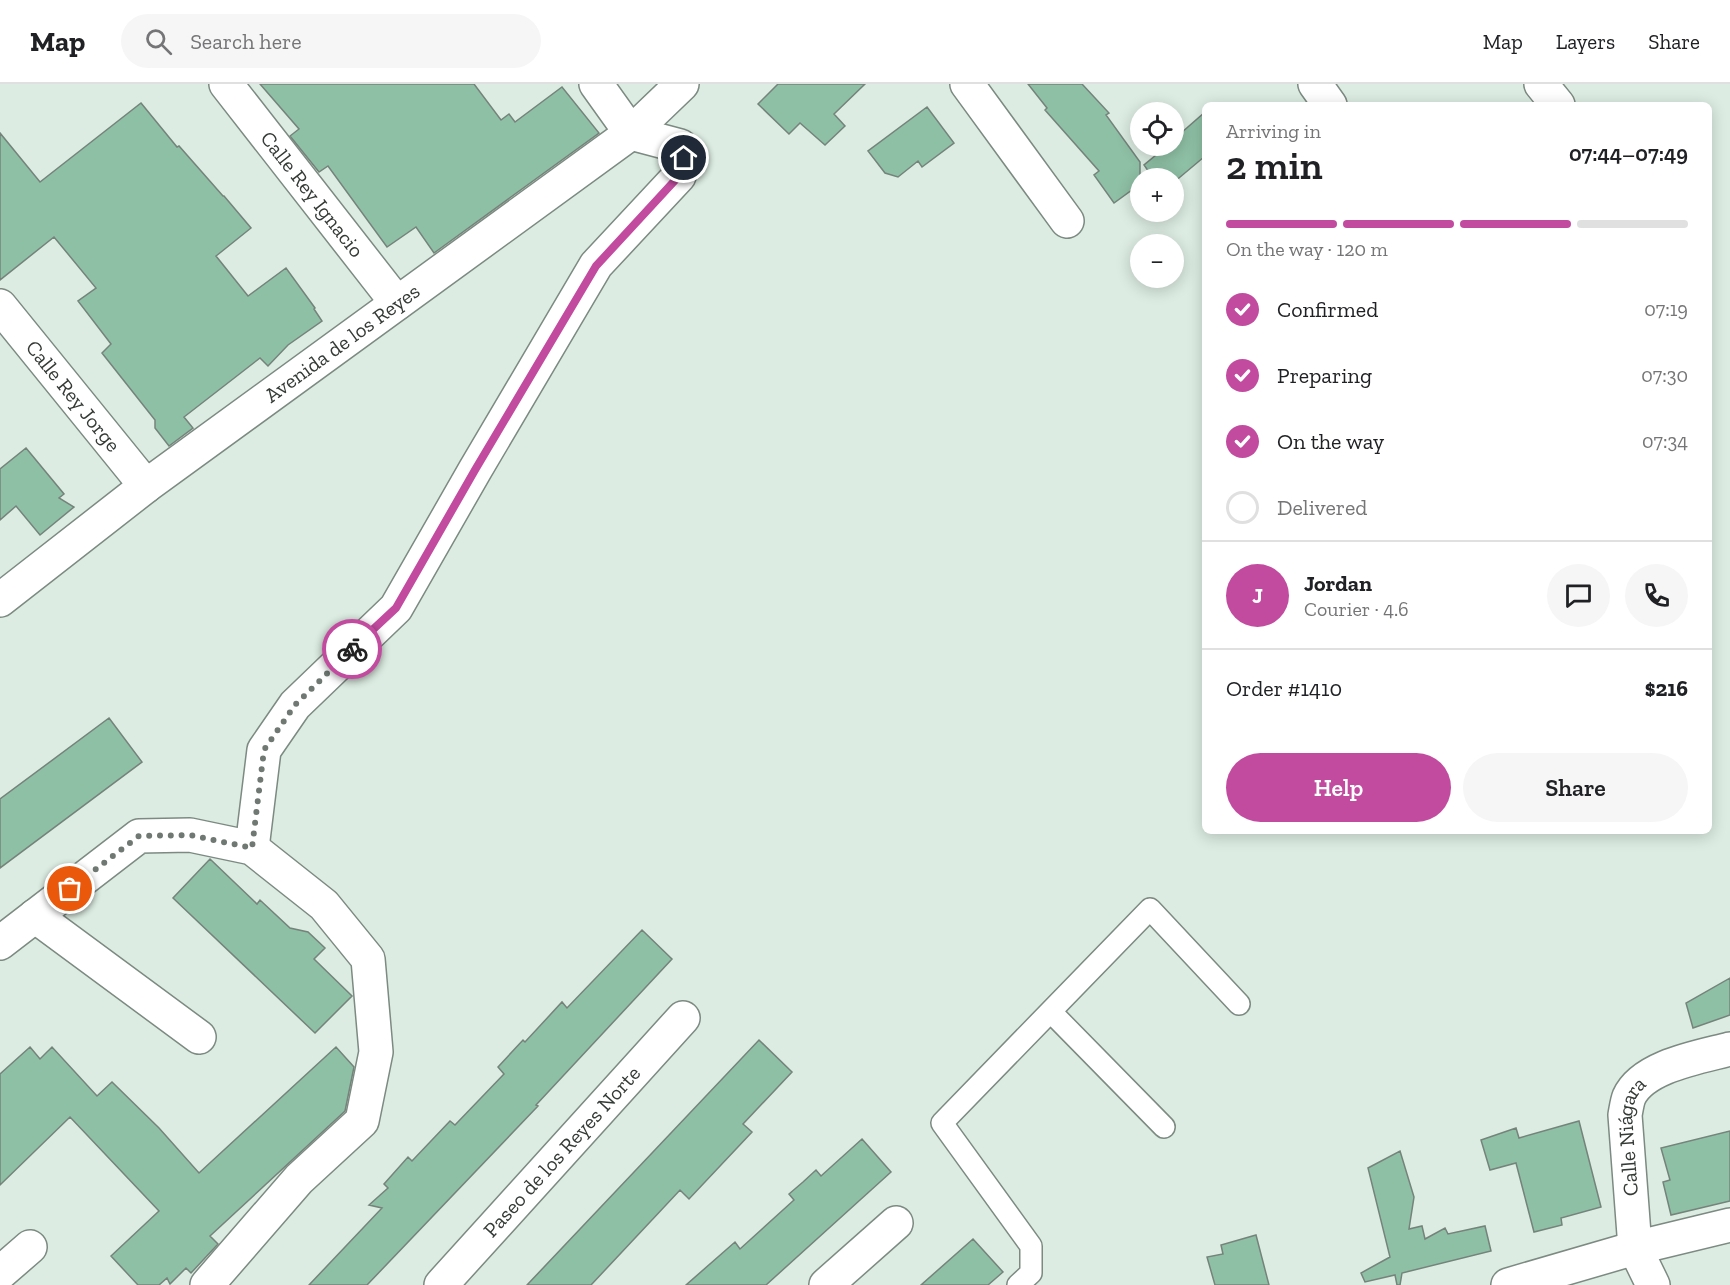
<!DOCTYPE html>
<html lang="en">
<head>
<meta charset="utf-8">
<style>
  body { margin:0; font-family:"Zilla Slab",serif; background:#f6f6f6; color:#202124; height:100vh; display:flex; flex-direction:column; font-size:22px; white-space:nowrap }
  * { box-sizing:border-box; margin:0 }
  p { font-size:20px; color:#757577 }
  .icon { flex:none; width:33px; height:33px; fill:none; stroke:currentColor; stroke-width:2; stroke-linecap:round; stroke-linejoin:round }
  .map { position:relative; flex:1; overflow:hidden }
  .panel { position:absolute; left:1202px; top:18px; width:510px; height:732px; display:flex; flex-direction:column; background:#fff; border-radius:9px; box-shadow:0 3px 15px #0003 }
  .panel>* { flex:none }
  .fabs { position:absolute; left:1130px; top:18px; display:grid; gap:12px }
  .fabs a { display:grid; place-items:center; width:54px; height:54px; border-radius:50%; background:#fff; box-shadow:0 3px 15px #0003; font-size:30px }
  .pin { position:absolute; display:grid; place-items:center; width:51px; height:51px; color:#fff; margin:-26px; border:3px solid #fff; border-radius:50%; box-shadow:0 2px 6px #0007 }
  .courier { position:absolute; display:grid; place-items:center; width:60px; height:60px; margin:-30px; border:4px solid #c24ba0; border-radius:50%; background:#fff; color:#222; box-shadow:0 2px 8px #0007 }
  .headline em { font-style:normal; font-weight:600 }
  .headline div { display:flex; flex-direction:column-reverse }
  .headline { display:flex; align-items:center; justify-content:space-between; height:102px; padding:0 24px }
  h1 { font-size:39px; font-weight:600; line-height:45px }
  .bar { display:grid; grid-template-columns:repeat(4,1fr); gap:9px 6px; align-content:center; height:72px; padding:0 24px }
  .bar i { height:8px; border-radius:4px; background:#e0e0e0 }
  .bar .active { background:#c24ba0 }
  .bar p { grid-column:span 4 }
  .line { display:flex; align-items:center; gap:15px; padding:0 24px; border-top:2px solid #e0e0e0 }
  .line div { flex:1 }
  .round { display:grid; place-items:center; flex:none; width:63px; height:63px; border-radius:32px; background:#f6f6f6 }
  ol { padding:0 24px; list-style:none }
  li { display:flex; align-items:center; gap:18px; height:66px }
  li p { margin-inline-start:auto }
  li .icon { padding:6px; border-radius:50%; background:#c24ba0; color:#fff; stroke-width:4 }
  li:last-child { color:#757577 }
  li i { width:33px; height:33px; border:3px solid #e0e0e0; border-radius:50% }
  .cta { display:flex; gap:12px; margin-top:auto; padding:12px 24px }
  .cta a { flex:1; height:69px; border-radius:36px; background:#c24ba0; color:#fff; font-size:24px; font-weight:600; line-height:69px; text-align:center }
  .cta a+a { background:#f6f6f6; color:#202124 }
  header { display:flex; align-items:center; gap:36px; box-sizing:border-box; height:84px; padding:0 30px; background:#fff; border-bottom:2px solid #e0e0e0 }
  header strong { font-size:28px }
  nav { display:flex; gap:33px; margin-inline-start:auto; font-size:21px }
  .search { width:420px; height:54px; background:#f6f6f6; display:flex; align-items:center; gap:15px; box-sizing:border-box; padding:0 21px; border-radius:33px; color:#757577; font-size:22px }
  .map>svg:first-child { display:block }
</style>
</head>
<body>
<header>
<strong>Map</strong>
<div class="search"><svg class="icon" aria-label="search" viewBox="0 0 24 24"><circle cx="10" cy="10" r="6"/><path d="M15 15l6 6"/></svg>Search here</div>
<nav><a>Map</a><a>Layers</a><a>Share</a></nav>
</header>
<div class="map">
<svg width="1730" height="1201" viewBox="0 0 1730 1201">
  <rect width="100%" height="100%" fill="#dcece2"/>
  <path fill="#8ec0a5" stroke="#75837b" stroke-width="1.5" d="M260,0H474L501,36L509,30L515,38L562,3L599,49L434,169L416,143L387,163L328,82L319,88L290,52L299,45Z
    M778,0H865L834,30L845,42L825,61L800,39L789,50L758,20Z
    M1028,0H1082L1109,29L1106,31L1140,78V100L1114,119L1094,91L1099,87L1045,26L1047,24Z
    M141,19L177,63L179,62L223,112H224L251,144L216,172L248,212L286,184L315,224L314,225L322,237L288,261L268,282L260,274L184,333L193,344L169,362L155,344V336L102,269L111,260L78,217L96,204L54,153L0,196V49L40,98Z
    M927,23L954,59L922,83L918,77L898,93L885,89L868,67Z
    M1204,29V73L1173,99V94H1153L1144,81L1167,62H1173V56Z
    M26,364L64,410L59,414L74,423L40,451L16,422L0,436V385Z
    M109,634L142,678L0,784V715Z
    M210,775L257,820L260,816L290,844L308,848L325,864L314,875L352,912L315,949L173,814Z
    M642,846L672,875L536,1021L538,1022L367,1201H309L382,1124L369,1121L388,1104L384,1100L408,1073L412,1077L450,1037L455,1041L504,990L498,983L523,956L525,958L562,918L567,924Z
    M1730,894V931L1693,944L1686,919Z
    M759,956L792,988L743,1040L752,1048L689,1115L680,1106L591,1201H527Z
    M30,963L40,975L52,963L97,1012L112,998L159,1044L199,1089L336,963L354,983L345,1027L210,1152L218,1160L191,1189L186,1184L170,1200L167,1194L159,1201H138L111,1172L159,1127L70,1033L0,1101V990Z
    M1579,1037L1601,1123L1561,1134L1562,1141L1534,1148L1516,1079L1490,1086L1481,1056L1516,1044L1519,1054Z
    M1730,1047V1117L1671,1131L1663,1098L1670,1096L1661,1064Z
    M862,1055L891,1088L766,1201H686L735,1158L740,1165L794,1116L789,1110L803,1098L816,1086L821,1092Z
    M1400,1067L1414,1113L1409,1145L1422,1142L1425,1155L1445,1144L1448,1150L1485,1142L1491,1167L1402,1189L1400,1201H1397L1395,1191L1365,1198L1361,1189L1390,1173L1368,1084Z
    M1256,1151L1269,1201H1215L1207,1173L1223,1170L1221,1161Z
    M973,1155L1003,1188L988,1201H921Z"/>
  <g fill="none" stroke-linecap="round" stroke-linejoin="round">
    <g stroke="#7c8a82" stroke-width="24">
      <path id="lane" d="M1051,928L1164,1043
        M1018,1201L1031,1189V1162L942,1039L1150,825L1239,920"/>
    </g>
    <g stroke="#7c8a82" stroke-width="36">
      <g id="street">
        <path id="s1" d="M226,0L397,219"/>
        <path d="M967,0L1067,137"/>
        <path d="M1315,0L1330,21"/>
        <path d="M1541,0L1558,21"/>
        <path id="s2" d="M0,222L146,402"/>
        <path d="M252,764L264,666L295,621L396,524L475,386L596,181L679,92L684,74L680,62L631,49L596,0"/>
        <path d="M35,832L199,953"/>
        <path d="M0,859L139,752L190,751L252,764L324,821L368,875L376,968L362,1037L299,1095L207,1201"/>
        <path d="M0,1189L30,1163"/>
        <path id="s3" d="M441,1201L683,934"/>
        <path d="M826,1201L896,1139"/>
        <path id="s4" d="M1653,1201L1635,1164L1625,1031C1626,1026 1627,1018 1629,1013C1643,982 1700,973 1730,965"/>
      </g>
    </g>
    <g stroke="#7c8a82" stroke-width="36">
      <g id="secondary">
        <path id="s5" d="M0,516L146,402L631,49L682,0"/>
        <path d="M1508,1201L1635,1164L1730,1141"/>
      </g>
    </g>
    <use href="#lane" stroke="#fff" stroke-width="21"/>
    <use href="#street" stroke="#fff" stroke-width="33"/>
    <use href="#secondary" stroke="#fff" stroke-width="33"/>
  </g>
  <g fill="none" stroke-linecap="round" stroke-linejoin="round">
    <path stroke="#6f7872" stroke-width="6" stroke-dasharray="0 10.8" d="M70,805L139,752L190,751L252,764L264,666L295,621L352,565"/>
    <path stroke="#c24ba0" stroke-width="8" d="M352,565L396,524L475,386L596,182L679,92L684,74"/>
  </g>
  <g text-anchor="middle" stroke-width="4.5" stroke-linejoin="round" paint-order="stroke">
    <g font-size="21" fill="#343a36" stroke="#e9f9f0">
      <text dy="7" stroke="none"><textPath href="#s1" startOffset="140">Calle Rey Ignacio</textPath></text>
      <text dy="7" stroke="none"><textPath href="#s5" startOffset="428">Avenida de los Reyes</textPath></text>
      <text dy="7" stroke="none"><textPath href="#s2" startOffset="116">Calle Rey Jorge</textPath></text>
      <text dy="7" stroke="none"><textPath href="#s4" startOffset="154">Calle Niágara</textPath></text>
      <text dy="7" stroke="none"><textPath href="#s3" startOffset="180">Paseo de los Reyes Norte</textPath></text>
    </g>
  </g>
</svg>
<div class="fabs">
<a><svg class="icon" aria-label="locate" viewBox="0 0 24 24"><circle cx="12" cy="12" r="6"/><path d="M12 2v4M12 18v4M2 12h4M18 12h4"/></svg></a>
<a>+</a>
<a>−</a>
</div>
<div class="pin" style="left:70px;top:805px;background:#ea580c"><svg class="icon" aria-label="bag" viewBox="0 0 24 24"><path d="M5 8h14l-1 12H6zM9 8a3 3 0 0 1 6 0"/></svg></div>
<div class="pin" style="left:684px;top:74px;background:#1f2937"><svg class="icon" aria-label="home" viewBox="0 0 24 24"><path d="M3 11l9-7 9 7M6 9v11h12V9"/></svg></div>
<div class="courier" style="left:352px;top:565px"><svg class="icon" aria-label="bike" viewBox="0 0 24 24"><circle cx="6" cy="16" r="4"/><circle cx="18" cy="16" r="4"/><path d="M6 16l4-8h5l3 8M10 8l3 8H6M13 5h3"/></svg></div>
<section class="panel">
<div class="headline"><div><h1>2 min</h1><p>Arriving in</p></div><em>07:44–07:49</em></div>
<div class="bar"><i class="active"></i><i class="active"></i><i class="active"></i><i></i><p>On the way · 120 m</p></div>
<ol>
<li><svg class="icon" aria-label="check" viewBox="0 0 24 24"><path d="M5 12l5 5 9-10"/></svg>Confirmed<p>07:19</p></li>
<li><svg class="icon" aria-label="check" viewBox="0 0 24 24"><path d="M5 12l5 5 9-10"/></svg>Preparing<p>07:30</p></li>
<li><svg class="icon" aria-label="check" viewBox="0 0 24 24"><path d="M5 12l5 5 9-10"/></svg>On the way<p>07:34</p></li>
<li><i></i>Delivered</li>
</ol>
<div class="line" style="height:108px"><b class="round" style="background:#c24ba0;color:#fff">J</b><div><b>Jordan</b><p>Courier · 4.6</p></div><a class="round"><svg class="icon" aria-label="chat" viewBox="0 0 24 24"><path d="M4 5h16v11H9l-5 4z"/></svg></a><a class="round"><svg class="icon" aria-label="phone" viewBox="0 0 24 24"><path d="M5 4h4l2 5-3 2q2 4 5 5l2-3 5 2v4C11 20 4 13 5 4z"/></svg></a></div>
<div class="line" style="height:78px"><div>Order #1410</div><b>$216</b></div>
<div class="cta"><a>Help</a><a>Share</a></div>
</section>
</div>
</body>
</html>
